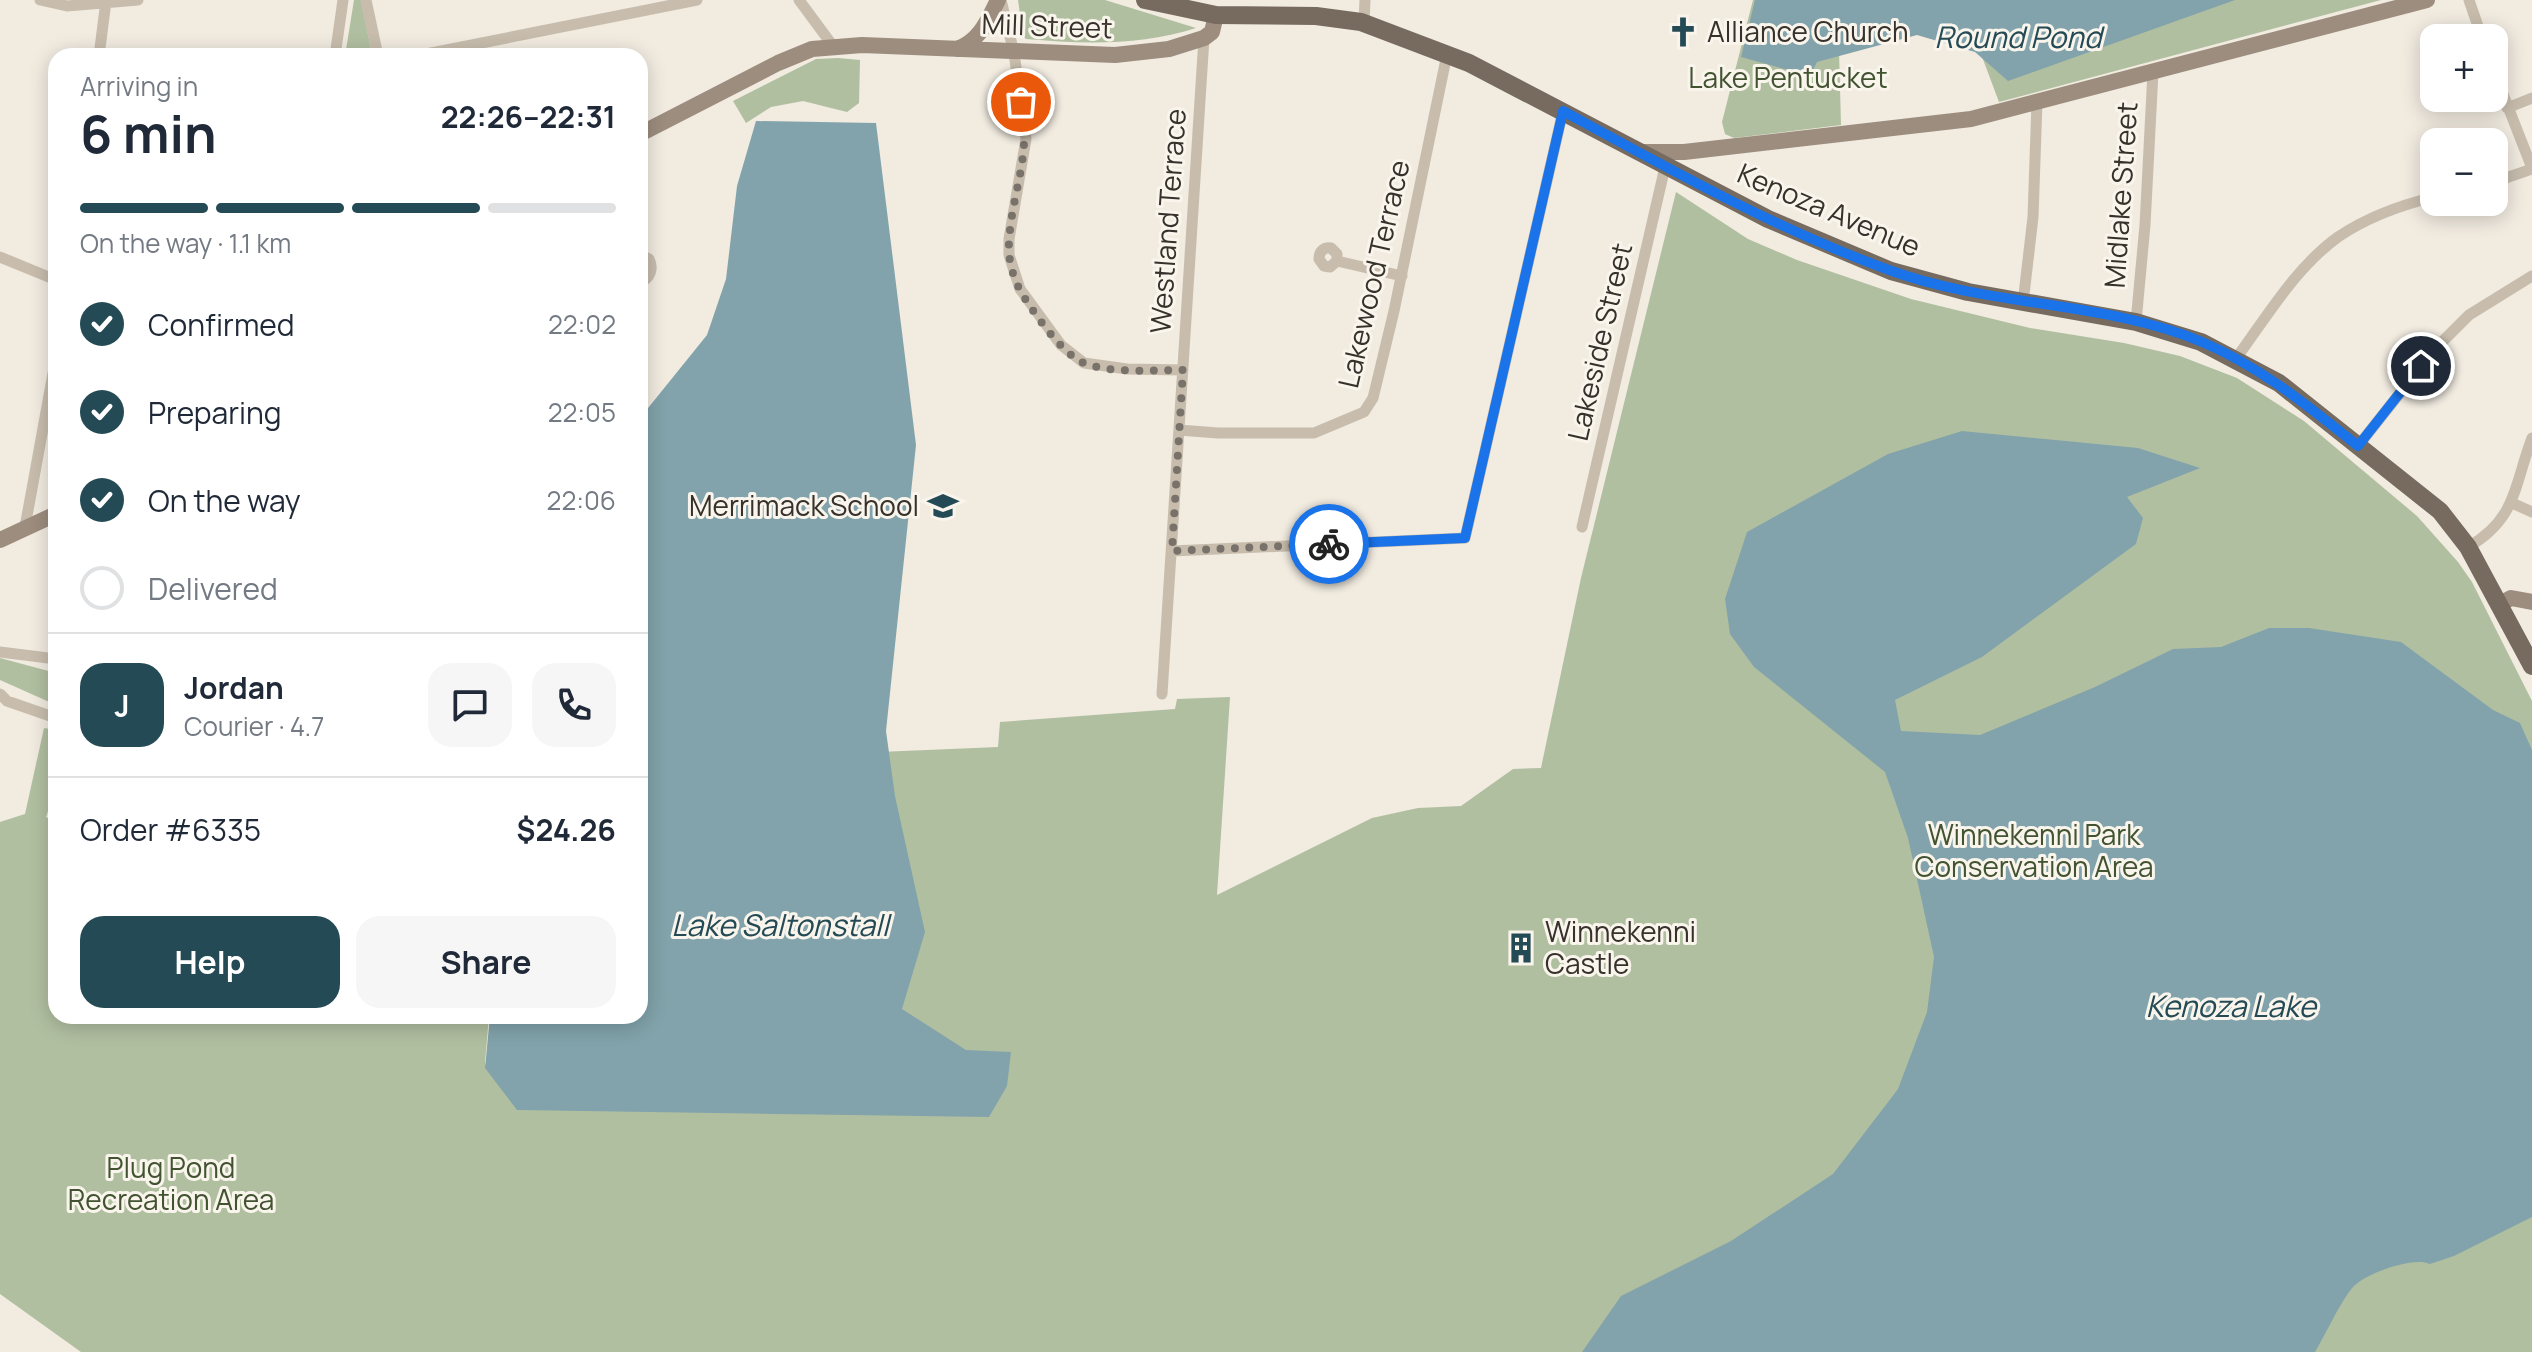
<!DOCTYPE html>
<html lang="en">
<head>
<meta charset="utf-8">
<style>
  body { margin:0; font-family:Manrope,sans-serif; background:#f6f6f7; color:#1f2937; height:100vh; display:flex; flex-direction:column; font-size:30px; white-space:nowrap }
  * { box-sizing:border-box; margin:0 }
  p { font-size:26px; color:#747a83 }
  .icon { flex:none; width:44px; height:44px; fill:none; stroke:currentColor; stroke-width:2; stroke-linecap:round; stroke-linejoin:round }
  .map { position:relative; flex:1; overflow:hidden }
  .sheet { position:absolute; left:48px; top:48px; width:600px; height:976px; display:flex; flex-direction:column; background:#fff; border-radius:24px; box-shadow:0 4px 20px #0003 }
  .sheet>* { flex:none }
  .buttons { position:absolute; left:2420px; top:24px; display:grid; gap:16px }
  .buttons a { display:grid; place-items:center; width:88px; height:88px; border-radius:16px; background:#fff; box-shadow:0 4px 20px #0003; font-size:40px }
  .pin { position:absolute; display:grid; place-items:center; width:68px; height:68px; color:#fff; margin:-34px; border:4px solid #fff; border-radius:50%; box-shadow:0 2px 8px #0007 }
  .courier { position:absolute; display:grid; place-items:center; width:80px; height:80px; margin:-40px; border:6px solid #1a73e8; border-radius:50%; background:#fff; color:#222; box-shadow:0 2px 10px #0007 }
  .overview em { font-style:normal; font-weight:700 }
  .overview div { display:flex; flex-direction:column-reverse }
  .overview { display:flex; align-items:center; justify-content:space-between; height:136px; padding:0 32px }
  h1 { font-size:52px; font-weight:700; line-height:60px }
  .bar { display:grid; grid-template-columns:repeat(4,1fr); gap:12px 8px; align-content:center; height:96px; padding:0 32px }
  .bar i { height:10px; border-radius:6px; background:#e0e1e3 }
  .bar .current { background:#244a55 }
  .bar p { grid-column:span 4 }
  .line { display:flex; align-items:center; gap:20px; padding:0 32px; border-top:2px solid #e0e1e3 }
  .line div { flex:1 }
  .round { display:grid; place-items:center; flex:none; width:84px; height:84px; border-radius:24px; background:#f6f6f7 }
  ol { padding:0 32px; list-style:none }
  li { display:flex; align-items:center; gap:24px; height:88px }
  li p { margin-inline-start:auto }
  li .icon { padding:8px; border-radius:50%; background:#244a55; color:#fff; stroke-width:4 }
  li:last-child { color:#747a83 }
  li i { width:44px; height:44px; border:4px solid #e0e1e3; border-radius:50% }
  .primary-button { display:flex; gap:16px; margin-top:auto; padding:16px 32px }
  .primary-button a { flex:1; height:92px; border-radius:24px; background:#244a55; color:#fff; font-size:32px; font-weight:700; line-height:92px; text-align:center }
  .primary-button a+a { background:#f6f6f7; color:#1f2937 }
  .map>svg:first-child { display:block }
</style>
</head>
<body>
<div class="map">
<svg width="2532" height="1352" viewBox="0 0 2532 1352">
  <rect width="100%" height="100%" fill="#f1ebe0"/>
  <path fill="#b1bfa1" d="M354,0H361L372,54L345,56Z
    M1018,0H1105L1196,28C1141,46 1083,44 1026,39L1023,36Z
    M1753,0H2381L1999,102L1978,46L1915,30L1839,51L1841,125L1734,138L1725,134L1722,122Z
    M838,58L860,60L859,103L847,112L803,101L771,107L746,123L733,101L816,59Z
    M1676,192L1748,239L1797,260L1911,299L2030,328L2124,343L2180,356L2237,378L2304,421L2417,516L2458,562L2472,582L2532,701V1352H81L0,1294V822L25,814L44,728L56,730V787L46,817L56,823V1016H489L485,1063L494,1078L958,1055L890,1010L879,752L998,747L1000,722L1175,709L1177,699L1230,697L1217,895L1372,818L1418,808L1461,806L1513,769L1541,768L1581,578Z
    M0,658L56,673V705L0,680Z"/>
  <path fill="#82a3ab" d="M1755,0H2235L2008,81L1975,52L1917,35L1817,62L1810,76L1741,57Z
    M756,121L876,123L916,445L886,731L895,796L925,932L902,1009L966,1050L1011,1052L1007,1086L989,1117L517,1110L485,1068L490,1016H640V418L707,335L726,279L737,186Z
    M1962,431L2138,448L2200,468L2127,497L2143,518L2136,544L1982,657L1895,700L1901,731L1980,735L2095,687L2173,649L2221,647L2269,628H2309L2401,642L2493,710L2520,723L2532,750V1217L2454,1256L2430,1264C2414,1256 2367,1273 2354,1286C2341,1300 2326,1334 2315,1352H1582L1621,1296L1731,1241L1833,1174L1898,1089L1927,1012L1934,957L1908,838L1885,772L1754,667L1730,634L1725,599L1747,532L1888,454Z"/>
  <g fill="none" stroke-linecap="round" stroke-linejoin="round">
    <path stroke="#c8bdad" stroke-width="11" d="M40,0L67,6L138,0
      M366,0L378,56
      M799,0L833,46
      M1001,0L1014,53L1026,139L1009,239V255L1020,289L1061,345L1084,363L1127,369L1183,370
      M2469,0L2482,38
      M1364,23L1365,0
      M99,56L106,1
      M335,56L343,0
      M416,56L697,0
      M2494,71L2532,168
      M2507,108L2532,98
      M2494,182L2532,169
      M640,254L649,259C654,269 650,278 640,283
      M0,257L56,280
      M1337,261L1330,267L1324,266L1319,259C1319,252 1323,247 1331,248L1337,254V261L1402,276
      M2023,303L2033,217L2037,102
      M2136,322L2145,225L2153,72
      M2235,360C2266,318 2295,268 2338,237C2366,218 2401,205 2434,197
      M1179,430L1218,433H1314L1364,412L1373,398L1394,311L1447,54
      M2358,446L2435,349L2469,315L2532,276
      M2512,503L2532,512
      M25,527L56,357
      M1582,527L1665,167
      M2468,547C2517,519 2514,485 2532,438
      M1172,551L1465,538L1563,111
      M0,652L56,659
      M0,694L7,701L56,718
      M1162,694L1204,38"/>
    <path stroke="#9c8d7e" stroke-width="16" d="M957,49C980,41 988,20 998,0
      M640,134L778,63L812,49L862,45L1115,55L1169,49L1204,38L1212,32L1216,15
      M1639,152H1684L1971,119L2427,0
      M0,540L56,514
      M2500,604L2511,598L2532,602"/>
    <path stroke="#776a5e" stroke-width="18" d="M1145,0L1216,15L1316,16L1361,22L1469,63L1768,219L1891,271L1968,292L2136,322L2201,342L2279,383L2440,511L2468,547L2532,666"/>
  </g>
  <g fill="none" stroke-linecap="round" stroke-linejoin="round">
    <path stroke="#78726a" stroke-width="8" stroke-dasharray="0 14.4" d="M1021,102C1032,157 1012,190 1009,242C1008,258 1012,275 1020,290C1031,310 1063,355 1084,363C1111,374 1155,370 1183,370L1172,551L1329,544"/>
    <path stroke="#1a73e8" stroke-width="10" d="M1329,544L1465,538L1563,111C1669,169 1776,229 1889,270C1989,307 2107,301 2202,342C2261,367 2308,406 2358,446L2421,366"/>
  </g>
  <defs>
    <g id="church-bare" transform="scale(2.4)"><path d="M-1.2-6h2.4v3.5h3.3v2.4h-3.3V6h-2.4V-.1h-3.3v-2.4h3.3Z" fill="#244a55" stroke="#f9f5ec" stroke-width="2.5" paint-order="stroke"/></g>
    <g id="school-bare" transform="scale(2.4)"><path d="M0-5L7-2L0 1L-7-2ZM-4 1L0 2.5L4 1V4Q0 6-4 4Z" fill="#244a55" stroke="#f9f5ec" stroke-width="2.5" paint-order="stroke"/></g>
    <g id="building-bare" transform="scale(2.4)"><path d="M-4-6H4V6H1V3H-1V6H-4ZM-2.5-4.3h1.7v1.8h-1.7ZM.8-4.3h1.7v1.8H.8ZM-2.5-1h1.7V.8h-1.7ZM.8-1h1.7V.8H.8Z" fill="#244a55" stroke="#f9f5ec" stroke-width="2.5" paint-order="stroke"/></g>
  </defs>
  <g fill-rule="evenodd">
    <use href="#church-bare" x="1683" y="32"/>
    <use href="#school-bare" x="943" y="506"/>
    <use href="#building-bare" x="1521" y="948"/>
  </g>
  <g text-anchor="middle" stroke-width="6" stroke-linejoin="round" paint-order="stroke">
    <g font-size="28" fill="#37312b" stroke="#f9f5ec">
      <text transform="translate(1047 26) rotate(2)" y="10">Mill Street</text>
      <text transform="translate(2121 195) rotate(-86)" y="10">Midlake Street</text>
      <text transform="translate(1829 210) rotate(23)" y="10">Kenoza Avenue</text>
      <text transform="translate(1168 221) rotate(-86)" y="10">Westland Terrace</text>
      <text transform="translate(1374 274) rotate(-77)" y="10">Lakewood Terrace</text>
      <text transform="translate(1600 342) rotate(-77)" y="10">Lakeside Street</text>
    </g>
    <g font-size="28" fill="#37312b" stroke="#f9f5ec" text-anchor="start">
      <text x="1707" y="42">Alliance Church</text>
      <text x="919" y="516" text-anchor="end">Merrimack School</text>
      <text x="1545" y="942">Winnekenni<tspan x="1545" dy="32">Castle</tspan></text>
    </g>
    <g font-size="28" fill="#425331" stroke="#f9f5ec">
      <text x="1788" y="88">Lake Pentucket</text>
      <text x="2034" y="845">Winnekenni Park<tspan x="2034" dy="32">Conservation Area</tspan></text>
      <text x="171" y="1178">Plug Pond<tspan x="171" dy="32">Recreation Area</tspan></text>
    </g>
    <g font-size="30" font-style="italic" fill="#244a55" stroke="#f9f5ec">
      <text x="2018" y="48">Round Pond</text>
      <text x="780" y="936">Lake Saltonstall</text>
      <text x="2231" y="1017">Kenoza Lake</text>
    </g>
  </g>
</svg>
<div class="buttons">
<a>+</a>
<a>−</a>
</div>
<div class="pin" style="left:1021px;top:102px;background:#ea580c"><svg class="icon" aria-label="bag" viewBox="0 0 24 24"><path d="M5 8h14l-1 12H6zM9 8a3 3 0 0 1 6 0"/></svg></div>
<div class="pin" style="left:2421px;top:366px;background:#1f2937"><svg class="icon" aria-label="home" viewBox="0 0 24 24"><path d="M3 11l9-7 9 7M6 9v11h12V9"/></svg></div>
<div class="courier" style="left:1329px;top:544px"><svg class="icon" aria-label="bike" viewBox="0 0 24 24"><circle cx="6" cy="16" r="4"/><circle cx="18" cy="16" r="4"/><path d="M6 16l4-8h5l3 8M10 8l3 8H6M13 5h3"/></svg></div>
<section class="sheet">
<div class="overview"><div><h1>6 min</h1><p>Arriving in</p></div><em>22:26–22:31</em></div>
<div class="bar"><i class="current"></i><i class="current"></i><i class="current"></i><i></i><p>On the way · 1.1 km</p></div>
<ol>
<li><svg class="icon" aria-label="check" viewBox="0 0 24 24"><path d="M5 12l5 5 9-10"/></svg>Confirmed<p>22:02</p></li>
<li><svg class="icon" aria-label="check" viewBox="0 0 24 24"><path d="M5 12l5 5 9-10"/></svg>Preparing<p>22:05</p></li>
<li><svg class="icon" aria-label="check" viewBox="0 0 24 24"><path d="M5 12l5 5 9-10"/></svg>On the way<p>22:06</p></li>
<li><i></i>Delivered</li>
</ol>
<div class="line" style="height:144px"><b class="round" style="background:#244a55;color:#fff">J</b><div><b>Jordan</b><p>Courier · 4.7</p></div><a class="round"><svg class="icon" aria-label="chat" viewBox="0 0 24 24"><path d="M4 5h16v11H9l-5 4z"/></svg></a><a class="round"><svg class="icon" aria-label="phone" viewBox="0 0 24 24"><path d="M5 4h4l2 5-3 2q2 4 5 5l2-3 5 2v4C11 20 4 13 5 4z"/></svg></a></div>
<div class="line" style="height:104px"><div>Order #6335</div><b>$24.26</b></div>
<div class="primary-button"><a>Help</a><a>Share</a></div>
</section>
</div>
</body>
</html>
